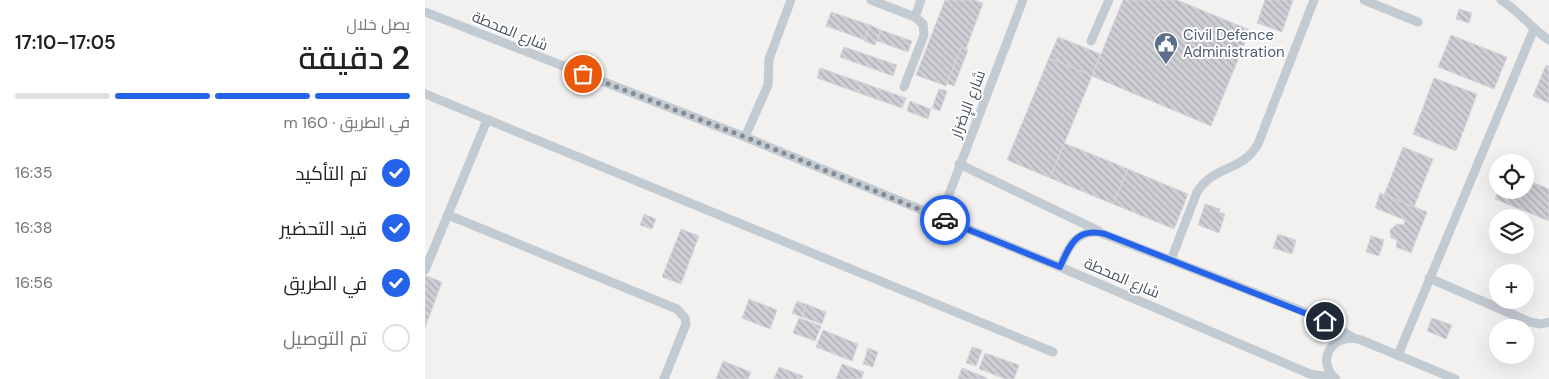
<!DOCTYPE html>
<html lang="ar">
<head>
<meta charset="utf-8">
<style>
  body { margin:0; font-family:"DM Sans",Cairo,sans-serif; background:#f6f6f6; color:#222; direction:rtl; height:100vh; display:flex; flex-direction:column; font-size:19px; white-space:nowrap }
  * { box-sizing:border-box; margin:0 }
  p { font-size:16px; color:#767676 }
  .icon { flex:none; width:28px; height:28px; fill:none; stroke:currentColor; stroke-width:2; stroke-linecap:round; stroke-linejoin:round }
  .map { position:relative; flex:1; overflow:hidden; direction:ltr }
  .side { display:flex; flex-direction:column; background:#fff; width:425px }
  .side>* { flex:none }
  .controls { position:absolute; left:1064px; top:154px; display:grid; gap:10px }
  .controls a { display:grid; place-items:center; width:45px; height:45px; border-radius:50%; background:#fff; box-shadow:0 5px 20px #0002; font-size:25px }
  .pin { position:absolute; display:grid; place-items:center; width:42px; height:42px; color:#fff; margin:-21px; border:2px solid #fff; border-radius:50%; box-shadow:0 1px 5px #0007 }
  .courier { position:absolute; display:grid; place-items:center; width:50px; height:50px; margin:-25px; border:4px solid #2563eb; border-radius:50%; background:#fff; color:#222; box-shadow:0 1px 6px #0007 }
  .overview em { font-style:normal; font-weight:600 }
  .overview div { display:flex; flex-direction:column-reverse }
  .overview { display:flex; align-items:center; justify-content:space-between; height:85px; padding:0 15px }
  h1 { font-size:32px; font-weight:600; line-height:38px }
  .bar { display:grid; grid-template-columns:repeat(4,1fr); gap:8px 5px; align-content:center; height:60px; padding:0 15px }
  .bar i { height:6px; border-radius:4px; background:#e0e0e0 }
  .bar .current { background:#2563eb }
  .bar p { grid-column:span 4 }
  ol { padding:0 15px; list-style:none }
  li { display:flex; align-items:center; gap:15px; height:55px }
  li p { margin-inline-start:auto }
  li .icon { padding:5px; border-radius:50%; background:#2563eb; color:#fff; stroke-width:4 }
  li:last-child { color:#767676 }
  li i { width:28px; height:28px; border:2px solid #e0e0e0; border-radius:50% }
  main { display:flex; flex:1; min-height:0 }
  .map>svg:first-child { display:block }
</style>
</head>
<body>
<main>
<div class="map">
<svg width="1124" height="379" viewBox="0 0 1124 379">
  <defs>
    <pattern id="building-back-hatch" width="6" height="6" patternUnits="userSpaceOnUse" patternTransform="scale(1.25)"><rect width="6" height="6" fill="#cecfd5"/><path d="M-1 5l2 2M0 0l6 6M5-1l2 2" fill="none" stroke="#a9abb0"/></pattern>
  </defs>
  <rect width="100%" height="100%" fill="#f3f1f0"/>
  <path fill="url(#building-back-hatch)" stroke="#d5d6dc" d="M520,0H549L558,3L541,49L536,48L521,86L491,75Z
    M698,0H752L825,30L786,126L667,76Z
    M840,0H868L857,32L832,23Z
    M1034,9L1047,13L1044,23L1031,19Z
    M406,12L445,25L440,40L401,26Z
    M445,25L456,30L450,45L439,41Z
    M456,30L487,41L483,52L452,41Z
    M1026,35L1082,57L1069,89L1013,67Z
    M633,37L676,54L667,76L624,58Z
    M419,47L472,65L468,76L415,57Z
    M536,48L543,50L529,86L522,83Z
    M624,58L667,76L625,178L582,160Z
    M1121,65L1124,66V103L1108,96Z
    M395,68L438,83L434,93L392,78Z
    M1009,78L1052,94L1031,151L988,134Z
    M438,83L481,98L477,108L434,93Z
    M514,89L522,91L515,111L507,108Z
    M485,101L506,109L503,119L482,111Z
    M639,143L703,169L688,204L625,178Z
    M978,147L1008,159L989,207L959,195Z
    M703,169L763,194L749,229L688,204Z
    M1100,179L1124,189V221L1070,199L1074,190H1100Z
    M955,193L1002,212L986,253L971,247L972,240L966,238L965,230L972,224L979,225L980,220L950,208Z
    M780,204L795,209L794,212L800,214L794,233L773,225Z
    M219,214L231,219L227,229L215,225Z
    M256,229L274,236L256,284L237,277Z
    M853,234L871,240L867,254L848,248Z
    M946,236L959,240L954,256L941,252Z
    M0,275L17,282L0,328Z
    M324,299L352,310L345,329L317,318Z
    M372,301L381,304L377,317L367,313Z
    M381,304L401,312L397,324L377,317Z
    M374,318L396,326L390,341L368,333Z
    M1007,318L1027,325L1021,339L1002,331Z
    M398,330L433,344L427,361L391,347Z
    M547,347L557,350L551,366L541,363Z
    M443,348L453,352L448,367L438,364Z
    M560,353L594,365L589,379H581L554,369Z
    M298,361L326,372L323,379H291Z
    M417,364L439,372L436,379H411Z
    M354,367L378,376L377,379H349Z
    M537,368L562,378V379H533Z"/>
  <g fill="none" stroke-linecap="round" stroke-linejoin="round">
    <path stroke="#c2cad2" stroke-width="9" d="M446,0L490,17L498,24L499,35L479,87
      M939,0L993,22
      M1076,0C1094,11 1107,29 1124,40
      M0,12L320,137L635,267L885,374L910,378
      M490,17L496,0
      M666,41L684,0
      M0,94L628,352
      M320,137L343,85L344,59L366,0
      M534,164L674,231
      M23,215L252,309L260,318L261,324L239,379
      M515,218L598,0
      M746,260L772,192C790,164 816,173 833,144L889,0
      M635,267C643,248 650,231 673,232L885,314L901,321L929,338
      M0,270L62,120
      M1004,278L1105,322L1116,324L1124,322
      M973,355L1109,29
      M911,379C889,360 909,331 936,340L1030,379"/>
  </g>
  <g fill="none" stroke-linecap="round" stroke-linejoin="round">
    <path stroke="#848a91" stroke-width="5" stroke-dasharray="0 9" d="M158,74L320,137L520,220"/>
    <path stroke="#2563eb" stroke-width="6" d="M520,220L635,267C645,245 651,227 680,234L900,321"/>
  </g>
  <defs>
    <g id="civic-pin" transform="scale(1.25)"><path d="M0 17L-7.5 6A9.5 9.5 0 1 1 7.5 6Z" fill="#5c6f8a" stroke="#fff"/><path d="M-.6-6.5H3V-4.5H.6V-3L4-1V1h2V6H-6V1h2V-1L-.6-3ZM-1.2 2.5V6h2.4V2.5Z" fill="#fff"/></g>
  </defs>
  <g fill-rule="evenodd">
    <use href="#civic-pin" x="741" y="44"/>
  </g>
  <g text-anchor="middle" stroke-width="4" stroke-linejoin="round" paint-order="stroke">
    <g font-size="15" fill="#49525e" stroke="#fff">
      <text transform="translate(85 31) rotate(22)" y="5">شارع المحطة</text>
      <text transform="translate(543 104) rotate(-69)" y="5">شارع الإِصْرَار</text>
      <text transform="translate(697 278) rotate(23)" y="5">شارع المحطة</text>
    </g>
    <g font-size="15" fill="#4e5e75" stroke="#fff" text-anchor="start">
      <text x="758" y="40">Civil Defence<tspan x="758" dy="17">Administration</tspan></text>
    </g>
  </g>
</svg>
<div class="controls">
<a><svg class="icon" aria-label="locate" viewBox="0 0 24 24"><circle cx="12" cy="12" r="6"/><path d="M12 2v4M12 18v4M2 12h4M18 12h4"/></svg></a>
<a><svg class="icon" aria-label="layers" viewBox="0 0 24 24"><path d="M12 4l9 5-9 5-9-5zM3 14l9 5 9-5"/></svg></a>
<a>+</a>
<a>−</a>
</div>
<div class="pin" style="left:158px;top:74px;background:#ea580c"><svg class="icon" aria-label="bag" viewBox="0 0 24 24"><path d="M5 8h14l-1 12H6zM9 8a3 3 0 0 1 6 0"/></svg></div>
<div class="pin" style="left:900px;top:321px;background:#1f2937"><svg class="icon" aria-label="home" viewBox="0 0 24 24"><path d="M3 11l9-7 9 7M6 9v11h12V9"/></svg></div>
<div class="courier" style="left:520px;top:220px"><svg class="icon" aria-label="car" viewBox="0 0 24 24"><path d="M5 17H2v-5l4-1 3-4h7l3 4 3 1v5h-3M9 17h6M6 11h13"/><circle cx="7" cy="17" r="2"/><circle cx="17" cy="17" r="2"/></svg></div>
</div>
<section class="side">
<div class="overview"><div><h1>2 دقيقة</h1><p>يصل خلال</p></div><em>17:05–17:10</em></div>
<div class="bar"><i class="current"></i><i class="current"></i><i class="current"></i><i></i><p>في الطريق · 160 m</p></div>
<ol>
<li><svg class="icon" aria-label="check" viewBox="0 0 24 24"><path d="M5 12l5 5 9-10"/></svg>تم التأكيد<p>16:35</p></li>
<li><svg class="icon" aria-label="check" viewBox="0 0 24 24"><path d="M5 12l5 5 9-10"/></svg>قيد التحضير<p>16:38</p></li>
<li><svg class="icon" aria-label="check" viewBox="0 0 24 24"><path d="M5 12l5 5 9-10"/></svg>في الطريق<p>16:56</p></li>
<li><i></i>تم التوصيل</li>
</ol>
</section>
</main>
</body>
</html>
